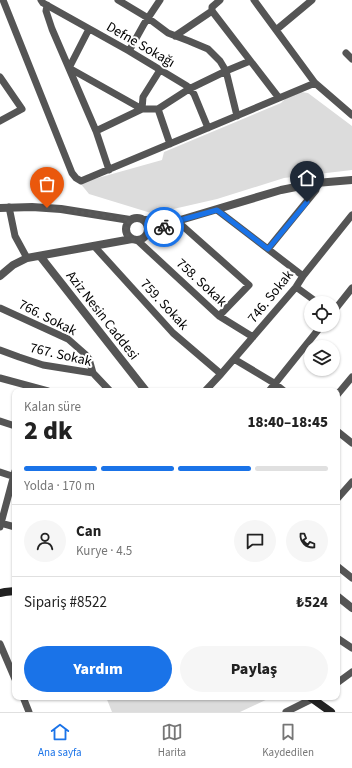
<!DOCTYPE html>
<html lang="tr">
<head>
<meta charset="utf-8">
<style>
  body { margin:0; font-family:"Source Sans 3",sans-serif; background:#f6f6f6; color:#222; height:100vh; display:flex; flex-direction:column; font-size:15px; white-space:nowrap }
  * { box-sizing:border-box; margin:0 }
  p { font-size:13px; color:#767676 }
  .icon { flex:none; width:22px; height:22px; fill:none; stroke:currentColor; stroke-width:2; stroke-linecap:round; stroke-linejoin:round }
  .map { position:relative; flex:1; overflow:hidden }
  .drawer { position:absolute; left:12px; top:388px; width:328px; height:312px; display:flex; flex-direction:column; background:#fff; border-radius:8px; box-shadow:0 1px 3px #0004 }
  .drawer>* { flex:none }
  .buttons { position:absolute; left:304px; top:296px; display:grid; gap:8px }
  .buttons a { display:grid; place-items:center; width:36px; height:36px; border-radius:50%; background:#fff; box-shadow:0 1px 3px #0004; font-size:20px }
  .pin { position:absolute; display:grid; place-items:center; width:34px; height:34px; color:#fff; margin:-41px -17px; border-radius:50% 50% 50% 0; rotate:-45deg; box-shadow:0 0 4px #0007 }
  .pin .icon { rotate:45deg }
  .courier { position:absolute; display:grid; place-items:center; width:40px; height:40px; margin:-20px; border:3px solid #1a73e8; border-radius:50%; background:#fff; color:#222; box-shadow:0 1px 5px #0007 }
  .overview em { font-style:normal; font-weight:800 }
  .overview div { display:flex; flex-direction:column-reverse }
  .overview { display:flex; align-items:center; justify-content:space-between; height:68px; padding:0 12px }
  h1 { font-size:26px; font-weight:800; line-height:30px }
  .bar { display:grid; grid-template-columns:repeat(4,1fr); gap:6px 4px; align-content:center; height:48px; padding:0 12px }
  .bar i { height:5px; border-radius:3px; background:#e0e0e0 }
  .bar .on { background:#1a73e8 }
  .bar p { grid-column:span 4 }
  .line { display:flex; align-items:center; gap:10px; padding:0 12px; border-top:1px solid #e0e0e0 }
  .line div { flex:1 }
  .round { display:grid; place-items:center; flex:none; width:42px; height:42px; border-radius:21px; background:#f6f6f6 }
  .button { display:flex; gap:8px; margin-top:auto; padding:8px 12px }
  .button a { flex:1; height:46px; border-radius:24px; background:#1a73e8; color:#fff; font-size:16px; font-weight:800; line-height:46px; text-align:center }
  .button a+a { background:#f6f6f6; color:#222 }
  .menu { display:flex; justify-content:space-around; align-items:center; height:56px; border-top:1px solid #e0e0e0; background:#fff; font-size:11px; color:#767676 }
  .menu a { display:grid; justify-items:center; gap:2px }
  .menu .on { color:#1a73e8 }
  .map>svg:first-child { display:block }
</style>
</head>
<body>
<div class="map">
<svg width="352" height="712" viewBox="0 0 352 712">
  <rect width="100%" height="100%" fill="#fff"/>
  <path fill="#dcdcdc" d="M301,92L308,93L352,126V170L284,178L217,199L169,210L151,213L89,194L80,183L162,160L164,152L281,103L285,99Z
    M106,697H272L240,712H112Z"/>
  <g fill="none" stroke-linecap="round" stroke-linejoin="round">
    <path stroke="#555" stroke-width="7" d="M3,0L72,173L76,178L81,181L315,83
      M41,0L43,3L129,51L187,86L194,94L208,128
      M118,0L148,18L168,33L189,41L208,49L220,61L226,71L237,116
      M220,0L212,7V11L279,98
      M254,0L315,83L352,115
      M47,5L46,11L52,29L96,131L109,170
      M89,29L69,68L142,109
      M276,30L312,0
      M175,36L212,11
      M129,51L144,24L160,0
      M346,53L352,59
      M0,77L22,109L0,121
      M142,109L143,97L160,70
      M158,109L170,144
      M96,131L142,109H158L189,89L226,71L250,61
      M9,207L15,236L27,258
      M217,210L303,276
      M177,221L249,285L219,316
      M137,240L219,316L253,337
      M94,246L173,333L221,374
      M268,249L316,190V183
      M296,287L318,303
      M0,308L68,339L85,354L89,359L93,373
      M333,312L352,288
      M0,350L19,357L43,365L93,373L110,391
      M234,359L274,383L284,391
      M0,378L48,391
      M205,391L221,374L296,287L303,276L352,215
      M269,391L322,325
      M337,395L352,377
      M0,421L15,426
      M337,431L352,443
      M0,472L15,477
      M337,499L352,482
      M0,523L15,527
      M0,527L15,471
      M337,566L352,578
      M337,638L352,648
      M0,644L15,679
      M337,683L352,672
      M23,697L29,712
      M286,712L312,699"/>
    <path stroke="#555" stroke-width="8" d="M0,208L32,207L61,209L130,220
      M126 229a11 11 0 1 1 22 0a11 11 0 1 1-22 0Z
      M145,220L174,221
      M147,235L177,221L281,190L316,183L352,180
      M40,256L146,391
      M0,276L13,265L27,258L132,239
      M337,596L352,608"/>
    <path stroke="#222" stroke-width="8" d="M0,593L5,592L15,591
      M310,697L331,712"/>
  </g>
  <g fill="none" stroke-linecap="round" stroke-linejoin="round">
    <path stroke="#595959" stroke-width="4" stroke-dasharray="0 7.2" d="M47,208L61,209L130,220L126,225V232L128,236L134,240L141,239L147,235L164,227"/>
    <path stroke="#1a73e8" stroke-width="5" d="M164,227L177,221L217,210L268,249L307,202"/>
  </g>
  <g text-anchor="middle" stroke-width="4" stroke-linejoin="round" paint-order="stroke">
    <g font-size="14" fill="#000" stroke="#fff">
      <text transform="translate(141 44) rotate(30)" y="5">Defne Sokağı</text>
      <text transform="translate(202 282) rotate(43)" y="5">758. Sokak</text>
      <text transform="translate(270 296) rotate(-51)" y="5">746. Sokak</text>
      <text transform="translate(165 304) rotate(47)" y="5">759. Sokak</text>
      <text transform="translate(103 315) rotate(52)" y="5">Aziz Nesin Caddesi</text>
      <text transform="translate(48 317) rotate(27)" y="5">766. Sokak</text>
      <text transform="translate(61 354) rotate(13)" y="5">767. Sokak</text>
    </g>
  </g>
</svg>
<div class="buttons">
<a><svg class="icon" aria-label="locate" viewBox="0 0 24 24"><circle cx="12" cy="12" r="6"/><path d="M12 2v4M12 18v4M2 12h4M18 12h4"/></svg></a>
<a><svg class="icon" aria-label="layers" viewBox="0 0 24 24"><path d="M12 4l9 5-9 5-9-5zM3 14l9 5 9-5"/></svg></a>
</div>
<div class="pin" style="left:47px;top:208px;background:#ea580c"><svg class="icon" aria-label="bag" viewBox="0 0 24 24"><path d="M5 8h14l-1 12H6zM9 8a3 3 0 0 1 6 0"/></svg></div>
<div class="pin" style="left:307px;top:202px;background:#1f2937"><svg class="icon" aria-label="home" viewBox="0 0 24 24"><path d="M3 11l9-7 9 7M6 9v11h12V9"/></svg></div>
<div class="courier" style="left:164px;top:227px"><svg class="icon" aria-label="bike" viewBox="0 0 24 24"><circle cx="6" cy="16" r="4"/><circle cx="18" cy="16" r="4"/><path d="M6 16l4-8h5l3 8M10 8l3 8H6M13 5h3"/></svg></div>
<section class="drawer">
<div class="overview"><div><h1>2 dk</h1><p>Kalan süre</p></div><em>18:40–18:45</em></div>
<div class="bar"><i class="on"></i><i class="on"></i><i class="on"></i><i></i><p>Yolda · 170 m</p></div>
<div class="line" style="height:72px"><a class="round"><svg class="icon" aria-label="person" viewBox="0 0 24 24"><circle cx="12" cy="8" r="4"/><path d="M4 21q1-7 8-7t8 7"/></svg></a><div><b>Can</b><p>Kurye · 4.5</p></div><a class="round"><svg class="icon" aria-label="chat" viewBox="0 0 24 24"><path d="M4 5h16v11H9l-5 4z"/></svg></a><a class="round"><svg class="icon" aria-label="phone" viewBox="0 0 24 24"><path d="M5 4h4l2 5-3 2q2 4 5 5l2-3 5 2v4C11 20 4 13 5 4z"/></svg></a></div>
<div class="line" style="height:52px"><div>Sipariş #8522</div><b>₺524</b></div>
<div class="button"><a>Yardım</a><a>Paylaş</a></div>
</section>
</div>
<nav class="menu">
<a class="on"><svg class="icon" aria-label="home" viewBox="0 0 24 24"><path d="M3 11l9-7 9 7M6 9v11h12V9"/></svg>Ana sayfa</a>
<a><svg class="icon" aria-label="map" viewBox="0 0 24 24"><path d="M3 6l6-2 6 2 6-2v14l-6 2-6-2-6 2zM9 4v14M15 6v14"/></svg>Harita</a>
<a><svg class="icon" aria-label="saved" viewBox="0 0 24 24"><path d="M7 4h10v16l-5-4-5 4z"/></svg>Kaydedilen</a>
</nav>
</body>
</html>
